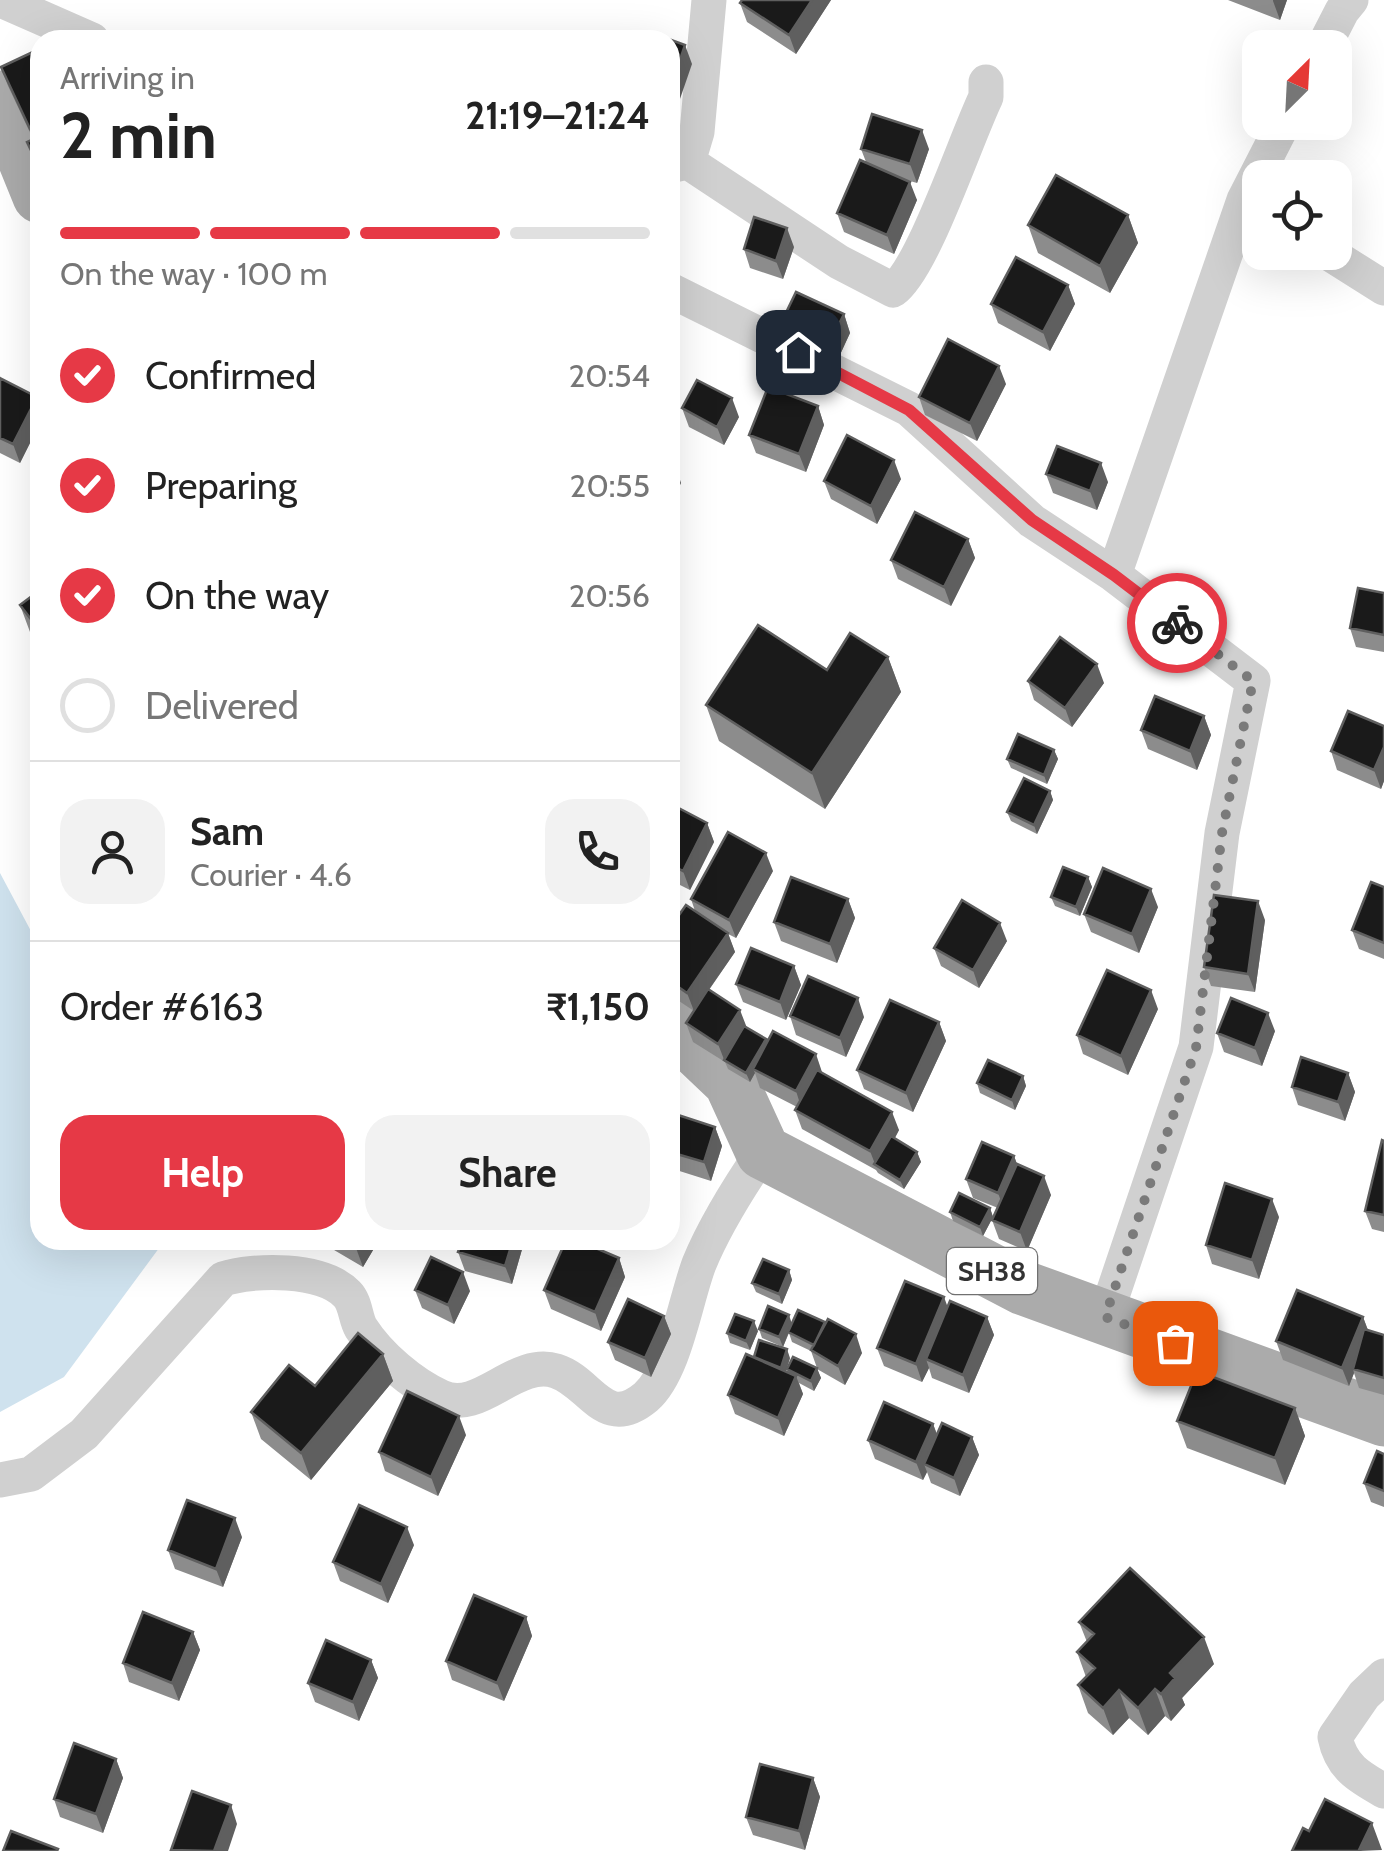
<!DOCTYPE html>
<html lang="en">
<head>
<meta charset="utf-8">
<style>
  body { margin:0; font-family:Cabin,sans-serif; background:#f2f2f2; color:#222; height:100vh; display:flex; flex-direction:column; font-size:38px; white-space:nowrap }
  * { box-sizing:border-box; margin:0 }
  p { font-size:32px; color:#767676 }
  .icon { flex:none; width:55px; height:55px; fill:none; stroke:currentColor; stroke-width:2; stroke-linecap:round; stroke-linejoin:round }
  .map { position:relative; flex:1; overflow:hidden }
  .panel { position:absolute; left:30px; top:30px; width:650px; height:1220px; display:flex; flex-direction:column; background:#fff; border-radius:30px; box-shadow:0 10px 40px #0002 }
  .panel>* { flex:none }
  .needle { width:65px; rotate:24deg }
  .tools { position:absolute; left:1242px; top:30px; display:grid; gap:20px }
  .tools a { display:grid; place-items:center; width:110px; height:110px; border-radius:20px; background:#fff; box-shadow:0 10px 40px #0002; font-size:50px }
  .pin { position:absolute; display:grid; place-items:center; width:85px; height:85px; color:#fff; margin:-42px; border-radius:20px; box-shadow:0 5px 15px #0006 }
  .courier { position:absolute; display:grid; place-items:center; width:100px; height:100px; margin:-50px; border:8px solid #e63946; border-radius:50%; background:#fff; color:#222; box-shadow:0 2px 12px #0007 }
  .summary em { font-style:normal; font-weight:700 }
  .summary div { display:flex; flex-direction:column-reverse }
  .summary { display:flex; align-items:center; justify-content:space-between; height:170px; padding:0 30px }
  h1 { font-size:65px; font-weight:700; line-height:75px }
  .bar { display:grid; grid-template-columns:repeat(4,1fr); gap:15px 10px; align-content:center; height:120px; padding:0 30px }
  .bar i { height:12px; border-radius:8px; background:#e0e0e0 }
  .bar .current { background:#e63946 }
  .bar p { grid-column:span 4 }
  .line { display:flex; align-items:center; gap:25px; padding:0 30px; border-top:2px solid #e0e0e0 }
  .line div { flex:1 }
  .round { display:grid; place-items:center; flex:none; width:105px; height:105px; border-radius:30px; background:#f2f2f2 }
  ol { padding:0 30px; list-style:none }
  li { display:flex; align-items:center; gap:30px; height:110px }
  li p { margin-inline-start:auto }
  li .icon { padding:10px; border-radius:50%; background:#e63946; color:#fff; stroke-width:4 }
  li:last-child { color:#767676 }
  li i { width:55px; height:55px; border:5px solid #e0e0e0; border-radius:50% }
  .action { display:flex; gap:20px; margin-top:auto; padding:20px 30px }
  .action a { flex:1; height:115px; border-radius:30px; background:#e63946; color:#fff; font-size:40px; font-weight:700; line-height:115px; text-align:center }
  .action a+a { background:#f2f2f2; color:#222 }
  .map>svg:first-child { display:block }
</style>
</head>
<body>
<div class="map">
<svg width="1384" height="1851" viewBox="0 0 1384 1851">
  <rect width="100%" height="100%" fill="#fff"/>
  <path fill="#cfe2ee" d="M0,873L40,948V1240H165L64,1377L0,1412Z"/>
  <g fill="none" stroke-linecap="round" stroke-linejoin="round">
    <path stroke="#d0d0d0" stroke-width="35" d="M1,0L92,40
      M1323,48L1342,11L1351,0
      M688,162L839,262L893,290C923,269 966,138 986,97V82
      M670,166L688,162L697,132L709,0
      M1327,252L1384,288
      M670,290L909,409L1032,521L1114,575
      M1105,1317L1196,1047L1222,833L1253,681L1114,575L1244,200L1284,122
      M0,1480L31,1474L84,1434L223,1279C254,1269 322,1268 347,1294C356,1303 355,1318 361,1328C379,1356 412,1384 441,1397C480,1415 515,1358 556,1371C591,1382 604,1432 646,1397C675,1371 685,1301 699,1264C715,1225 739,1187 763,1152
      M1384,1676L1364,1695L1335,1737C1341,1767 1359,1777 1384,1791"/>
    <path stroke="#ababab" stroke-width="55" d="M0,98L40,196
      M670,1024L731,1082L763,1152L1024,1288L1384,1419"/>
  </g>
  <path fill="#8c8c8c" d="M831,0L796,54L747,22L740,3Z
    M1228,0H1287L1280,20Z
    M40,63V173L27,142L33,139L8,86L1,67Z
    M861,149H929L917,183L903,179L917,200L894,254L844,232L837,213L866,162Z
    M1128,215L1138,243L1110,293L1038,253L1028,225Z
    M794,247L783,279L750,268L744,249Z
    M1068,285L1075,304L1050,351L998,323L991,304Z
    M844,314L850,333L838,359L791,336L784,317Z
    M0,378L37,397L40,404V423L20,463L0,453Z
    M1006,384L977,441L925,415L919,397Z
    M818,406L824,425L806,472L756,453L749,435Z
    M682,408L739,417L724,445L689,427Z
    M1046,474L1108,482L1097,510L1053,493Z
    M901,479L877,524L831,499L824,481Z
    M968,539L975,558L951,606L898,579L891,560Z
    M40,590V645L30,632L20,605Z
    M1384,593V652L1356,647L1350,628Z
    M888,657L901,692L825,809L719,741L706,705L827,670Z
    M1028,681L1104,683L1072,727L1034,700Z
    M1204,716L1211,735L1197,770L1148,749L1141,730Z
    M1384,726V781L1381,789L1337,770L1331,751Z
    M1054,750L1058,759L1047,784L1011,768L1007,759Z
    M670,784L675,798L671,804L707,823L714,842L690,890L670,880Z
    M1050,791L1053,800L1037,834L1011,821L1007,812Z
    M773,871L736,938L728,934L735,952L709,990L747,1028L767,1043L822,1073L899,1130L895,1138L917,1152L921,1162L904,1189L878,1173L876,1170L802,1129L795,1110L797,1107L760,1088L755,1073L750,1082L728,1069L725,1062L693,1042L686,1023L694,1011L670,995V928L695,911L691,899Z
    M1088,877L1092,887L1080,916L1055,906L1051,897Z
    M1384,887V959L1359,949L1352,930Z
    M848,899L855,918L837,963L781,941L774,922Z
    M1158,907L1139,953L1091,932L1084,914Z
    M1265,920L1255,992L1211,986L1204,967Z
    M1007,941L979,988L941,966L934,948Z
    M794,966L801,985L786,1020L743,1002L736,984Z
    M1158,1009L1128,1075L1083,1054L1077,1035Z
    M790,1016L864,1017L846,1057L796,1035Z
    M939,1022L946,1041L913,1112L864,1089L857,1070Z
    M1275,1031L1262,1066L1224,1052L1217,1033Z
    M1348,1073L1355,1092L1345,1121L1298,1105L1292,1087Z
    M1023,1076L1026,1086L1015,1110L980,1093L977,1083Z
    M715,1127L722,1146L711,1181L670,1168V1152Z
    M1384,1141V1232L1372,1229L1365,1211Z
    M1014,1156L1017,1164L1051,1195L1027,1251L999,1239L992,1220L998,1208L973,1198L966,1179Z
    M990,1208L993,1217L983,1236L953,1221L950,1212Z
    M1279,1217L1259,1279L1212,1264L1206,1245Z
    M317,1240H379L363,1267Z
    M462,1240H521L523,1246L512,1284L465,1271L458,1252Z
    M619,1258L625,1277L601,1331L551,1309L544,1290Z
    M789,1270L792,1280L782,1304L756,1292L752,1283Z
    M415,1290L470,1291L454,1324L422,1308Z
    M948,1306L987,1317L994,1335L969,1393L932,1378L929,1368L922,1382L884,1366L877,1348Z
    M664,1316L671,1334L651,1377L615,1360L608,1342Z
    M1363,1317L1368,1330L1384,1335V1395L1359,1388L1354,1373L1349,1386L1283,1360L1276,1341Z
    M792,1324H826L862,1353L845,1385L817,1369L821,1378L814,1391L799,1383L803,1394L784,1436L735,1414L728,1395L754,1357L790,1358L786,1371L788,1372L787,1369L817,1368L811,1351L792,1342L789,1333L783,1347L762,1338L759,1329Z
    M758,1331L750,1350L730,1343L727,1333Z
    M383,1354L393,1381L311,1480L261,1439L251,1412L315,1386Z
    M1295,1408L1305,1436L1285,1485L1187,1448L1177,1421Z
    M933,1424L937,1434L972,1437L979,1455L960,1496L931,1483L927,1472L923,1480L875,1459L868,1440Z
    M466,1435L438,1496L385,1471L379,1452Z
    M1384,1454V1507L1371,1502L1364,1483Z
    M242,1537L223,1587L175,1569L168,1550Z
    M414,1545L388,1603L340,1581L333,1562Z
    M526,1617L532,1636L504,1701L452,1680L446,1661Z
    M1079,1622L1214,1664L1182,1698L1185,1705L1171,1721L1165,1716L1148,1735L1129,1718L1113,1735L1088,1713L1078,1685L1086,1677L1077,1652L1087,1642Z
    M193,1632L200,1650L179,1701L129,1682L123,1663Z
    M371,1660L378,1678L359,1721L315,1702L308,1683Z
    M116,1759L123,1778L103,1833L60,1817L54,1799Z
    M813,1778L820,1797L805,1850L753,1835L746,1817Z"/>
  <path fill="#5f5f5f" d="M812,0H831L796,54L789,35Z
    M1273,0H1287L1280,20L1273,1Z
    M685,45L692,64L670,128V90Z
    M922,130L929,149L917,183L910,164Z
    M910,182L917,200L894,254L887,235Z
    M1128,215L1138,243L1110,293L1100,266Z
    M787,228L794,247L783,279L776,261Z
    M1068,285L1075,304L1050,351L1043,332Z
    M844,314L850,333L838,359L831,340Z
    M999,366L1006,384L977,441L970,423Z
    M37,397L40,404V423L20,463L13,444Z
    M732,398L739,417L724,445L717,427Z
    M818,406L824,425L806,472L799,454Z
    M894,460L901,479L877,524L871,506Z
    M1101,463L1108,482L1097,510L1090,491Z
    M675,464L681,483L670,507V474Z
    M968,539L975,558L951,606L944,587Z
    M888,657L901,692L825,809L812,773Z
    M1097,664L1104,683L1072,727L1065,708Z
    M670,707L678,725L670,733Z
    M1204,716L1211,735L1197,770L1190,751Z
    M1384,747V781L1381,789L1374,770Z
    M1054,750L1058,759L1047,784L1044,775Z
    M670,784L675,798L670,806Z
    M1050,791L1053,800L1037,834L1034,825Z
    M707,823L714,842L690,890L683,871Z
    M766,853L773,871L736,938L729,920Z
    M1088,877L1092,887L1080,916L1076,907Z
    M1151,889L1158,907L1139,953L1132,934Z
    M848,899L855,918L837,963L830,944Z
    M1258,901L1265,920L1255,992L1248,974Z
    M1000,923L1007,941L979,988L973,970Z
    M728,933L735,952L694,1011L687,993Z
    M794,966L801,985L786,1020L780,1002Z
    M1151,990L1158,1009L1128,1075L1121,1056Z
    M858,998L864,1017L846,1057L840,1038Z
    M740,1010L747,1028L725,1062L718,1044Z
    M1268,1013L1275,1031L1262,1066L1255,1048Z
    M939,1022L946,1041L913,1112L906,1093Z
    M766,1039L769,1049L753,1069L755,1073L750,1082L746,1073Z
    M816,1054L822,1072L802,1110L796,1091Z
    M1348,1073L1355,1092L1345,1121L1338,1102Z
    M1023,1076L1026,1086L1015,1110L1012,1100Z
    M892,1112L899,1130L879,1167L875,1164L870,1151Z
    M715,1127L722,1146L711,1181L704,1162Z
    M917,1152L921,1162L904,1189L900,1180Z
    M1014,1156L1021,1175L1005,1212L998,1193Z
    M670,1171L673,1181L670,1190Z
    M1044,1176L1051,1195L1027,1251L1020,1232Z
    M1272,1199L1279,1217L1259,1279L1252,1260Z
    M990,1208L993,1217L983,1236L980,1227Z
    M361,1240H379L363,1267L356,1248Z
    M513,1240H521L523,1246L512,1284L505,1266Z
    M619,1258L625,1277L601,1331L595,1312Z
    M789,1270L792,1280L782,1304L779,1294Z
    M463,1272L470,1291L454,1324L448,1305Z
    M944,1297L951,1316L926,1359L929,1368L922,1382L916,1364Z
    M789,1315L792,1324L783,1347L779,1337Z
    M664,1316L671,1334L651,1377L645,1358Z
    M987,1317L994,1335L969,1393L963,1375Z
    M1363,1317L1370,1336L1353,1369L1354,1373L1349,1386L1342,1368Z
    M754,1321L758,1331L750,1350L746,1341Z
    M856,1334L862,1353L845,1385L838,1366Z
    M787,1349L790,1358L784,1377L781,1368Z
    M383,1354L393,1381L311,1480L301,1453Z
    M817,1368L821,1378L814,1391L811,1381Z
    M796,1376L803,1394L784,1436L778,1418Z
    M1295,1408L1305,1436L1285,1485L1275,1458Z
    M459,1416L466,1435L438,1496L431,1477Z
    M933,1424L940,1443L924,1464L927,1472L923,1480L916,1462Z
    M972,1437L979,1455L960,1496L954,1478Z
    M235,1518L242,1537L223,1587L216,1569Z
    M407,1527L414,1545L388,1603L381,1584Z
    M526,1617L532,1636L504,1701L497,1683Z
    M193,1632L200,1650L179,1701L172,1683Z
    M1204,1637L1214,1664L1182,1698L1185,1705L1171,1721L1161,1694L1170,1673Z
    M371,1660L378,1678L359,1721L353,1702Z
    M1155,1689L1165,1716L1148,1735L1138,1708Z
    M1119,1690L1129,1718L1113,1735L1103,1708Z
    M116,1759L123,1778L103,1833L96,1814Z
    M813,1778L820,1797L805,1850L799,1831Z
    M231,1805L237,1824L228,1851H214Z
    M1372,1823L1382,1850L1359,1851V1850Z"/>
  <path fill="#1a1a1a" stroke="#5f5f5f" stroke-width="2.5" d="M742,0H812L789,35L740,3Z
    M652,33L685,45L670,90V40H650Z
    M35,51L40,63V124L30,129L1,67Z
    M872,114L922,130L910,164L861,149Z
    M40,136V169L27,142Z
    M860,160L910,182L887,235L837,213Z
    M1056,175L1128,215L1100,266L1028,225Z
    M754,217L787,228L776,261L744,249Z
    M1016,257L1068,285L1043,332L991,304Z
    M796,292L844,314L831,340L784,317Z
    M948,339L999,366L970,423L919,397Z
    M0,378L37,397L13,444L0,438Z
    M697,380L732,398L717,427L682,408Z
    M768,387L818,406L799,454L749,435Z
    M847,435L894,460L871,506L824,481Z
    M1057,446L1101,463L1090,491L1046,474Z
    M915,512L968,539L944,587L891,560Z
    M1358,588L1384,593V635L1350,628Z
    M40,590V631L20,605Z
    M758,625L827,670L850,633L888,657L812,773L706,705Z
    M1060,637L1097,664L1065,708L1028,681Z
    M1155,696L1204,716L1190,751L1141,730Z
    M1348,711L1384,726V747L1374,770L1331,751Z
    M1018,734L1054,750L1044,775L1007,759Z
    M1024,778L1050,791L1034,825L1007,812Z
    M671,804L707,823L683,871L670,864Z
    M728,832L766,853L729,920L691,899Z
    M1063,867L1088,877L1076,907L1051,897Z
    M1103,868L1151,889L1132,934L1084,914Z
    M791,877L848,899L830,944L774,922Z
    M1371,882L1384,887V943L1352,930Z
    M1214,895L1258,901L1248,974L1204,967Z
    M962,900L1000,923L973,970L934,948Z
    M686,905L728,933L687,993L670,981V928Z
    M751,948L794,966L780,1002L736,984Z
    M1107,970L1151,990L1121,1056L1077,1035Z
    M808,976L858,998L840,1038L790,1016Z
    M708,989L740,1010L718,1044L686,1023Z
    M1231,998L1268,1013L1255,1048L1217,1033Z
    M890,1000L939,1022L906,1093L857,1070Z
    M744,1026L766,1039L746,1073L724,1060Z
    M773,1031L816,1054L796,1091L753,1069Z
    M1301,1057L1348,1073L1338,1102L1292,1087Z
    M988,1060L1023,1076L1012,1100L977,1083Z
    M817,1070L892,1112L870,1151L795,1110Z
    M675,1114L715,1127L704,1162L670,1152V1130Z
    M891,1136L917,1152L900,1180L874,1164Z
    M1382,1140L1384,1141V1215L1365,1211Z
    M982,1142L1014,1156L998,1193L966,1179Z
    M1017,1164L1044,1176L1020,1232L992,1220Z
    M1225,1183L1272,1199L1252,1260L1206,1245Z
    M959,1193L990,1208L980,1227L950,1212Z
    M342,1240H361L356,1248Z
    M462,1240H513L505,1266L458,1252Z
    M566,1240H577L619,1258L595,1312L544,1290Z
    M431,1257L463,1272L448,1305L415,1290Z
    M763,1259L789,1270L779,1294L752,1283Z
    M905,1281L944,1297L916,1364L877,1348Z
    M1297,1290L1363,1317L1342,1368L1276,1341Z
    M628,1299L664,1316L645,1358L608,1342Z
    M950,1301L987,1317L963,1375L926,1359Z
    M768,1306L789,1315L779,1337L759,1329Z
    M798,1310L825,1322L814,1345L788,1332Z
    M735,1314L754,1321L746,1341L727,1333Z
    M828,1319L856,1334L838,1366L811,1350Z
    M1364,1329L1384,1335V1378L1353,1369Z
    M358,1333L383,1354L301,1453L251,1412L289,1365L315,1386Z
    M759,1340L787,1349L781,1368L754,1357Z
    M746,1354L796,1376L778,1418L728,1395Z
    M793,1357L817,1368L811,1381L787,1369Z
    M1197,1371L1295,1408L1275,1458L1177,1421Z
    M407,1391L459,1416L431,1477L379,1452Z
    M884,1402L933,1424L916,1462L868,1440Z
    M942,1423L972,1437L954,1478L924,1464Z
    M1377,1451L1384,1454V1491L1364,1483Z
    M187,1500L235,1518L216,1569L168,1550Z
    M359,1505L407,1527L381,1584L333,1562Z
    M1130,1568L1204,1637L1170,1673L1175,1678L1161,1694L1155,1689L1138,1708L1119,1690L1103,1708L1078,1685L1095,1668L1077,1652L1094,1634L1079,1622Z
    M474,1595L526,1617L497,1683L446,1661Z
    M143,1612L193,1632L172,1683L123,1663Z
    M326,1640L371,1660L353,1702L308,1683Z
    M74,1743L116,1759L96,1814L54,1799Z
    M760,1764L813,1778L799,1831L746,1817Z
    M192,1791L231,1805L214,1851L171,1850Z
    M1325,1799L1372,1823L1359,1850L1361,1851H1292L1303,1828L1309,1831Z
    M11,1831L58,1849L57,1851H3Z"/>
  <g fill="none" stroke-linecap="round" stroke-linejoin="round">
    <path stroke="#7a7a7a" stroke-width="10" stroke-dasharray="0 18" d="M1175,1343L1105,1317L1196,1048L1222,833L1253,681L1177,623"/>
    <path stroke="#e63946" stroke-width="12" d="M798,352L909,410L1032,520L1114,575L1177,623"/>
  </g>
  <g text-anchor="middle" stroke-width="10" stroke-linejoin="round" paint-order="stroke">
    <rect fill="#fff" stroke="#707070" stroke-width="2.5" x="947" y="1248" width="90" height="46" rx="8"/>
    <g font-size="28" font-weight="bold" fill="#333">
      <text x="992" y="1281">SH38</text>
    </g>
  </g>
</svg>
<div class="tools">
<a><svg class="needle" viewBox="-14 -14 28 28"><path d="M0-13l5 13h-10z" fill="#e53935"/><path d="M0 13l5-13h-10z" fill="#767676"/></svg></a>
<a><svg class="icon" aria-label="locate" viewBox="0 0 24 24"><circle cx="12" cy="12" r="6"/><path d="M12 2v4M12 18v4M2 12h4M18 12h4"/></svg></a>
</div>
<div class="pin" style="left:1175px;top:1343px;background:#ea580c"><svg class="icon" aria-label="bag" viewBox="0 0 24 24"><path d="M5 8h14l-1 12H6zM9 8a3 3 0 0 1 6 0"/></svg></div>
<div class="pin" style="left:798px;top:352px;background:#1f2937"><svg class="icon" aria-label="home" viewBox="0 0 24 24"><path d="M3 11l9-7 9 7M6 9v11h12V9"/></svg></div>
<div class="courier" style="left:1177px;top:623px"><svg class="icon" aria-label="bike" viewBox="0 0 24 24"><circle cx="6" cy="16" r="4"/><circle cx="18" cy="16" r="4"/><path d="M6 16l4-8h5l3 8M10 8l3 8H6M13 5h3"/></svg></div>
<section class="panel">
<div class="summary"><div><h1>2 min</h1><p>Arriving in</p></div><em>21:19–21:24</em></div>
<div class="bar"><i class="current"></i><i class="current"></i><i class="current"></i><i></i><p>On the way · 100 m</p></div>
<ol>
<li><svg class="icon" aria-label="check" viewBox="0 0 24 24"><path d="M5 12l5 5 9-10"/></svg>Confirmed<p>20:54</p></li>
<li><svg class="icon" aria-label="check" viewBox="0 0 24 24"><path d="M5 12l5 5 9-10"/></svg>Preparing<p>20:55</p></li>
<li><svg class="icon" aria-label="check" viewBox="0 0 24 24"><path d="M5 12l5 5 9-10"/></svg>On the way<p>20:56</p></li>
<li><i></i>Delivered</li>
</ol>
<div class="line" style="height:180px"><a class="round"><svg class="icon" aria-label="person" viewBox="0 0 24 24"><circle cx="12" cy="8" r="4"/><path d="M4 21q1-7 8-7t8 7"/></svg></a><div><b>Sam</b><p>Courier · 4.6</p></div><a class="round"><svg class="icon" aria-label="phone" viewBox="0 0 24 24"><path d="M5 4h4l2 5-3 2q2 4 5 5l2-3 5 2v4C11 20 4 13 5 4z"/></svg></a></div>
<div class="line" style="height:130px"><div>Order #6163</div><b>₹1,150</b></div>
<div class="action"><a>Help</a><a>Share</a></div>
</section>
</div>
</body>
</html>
